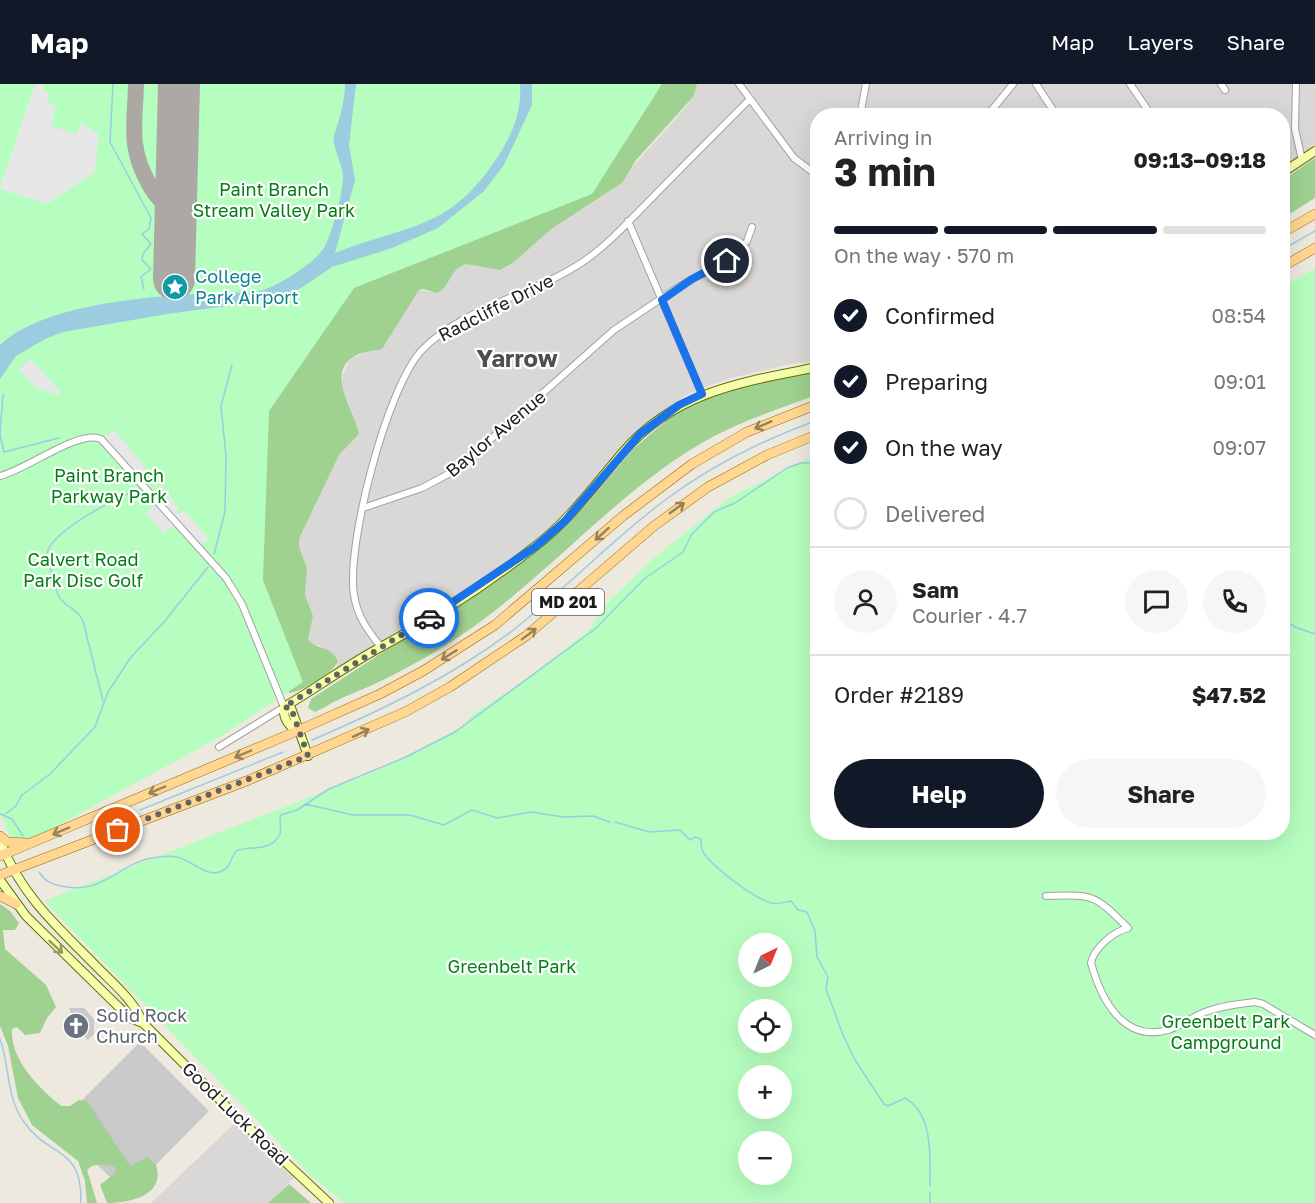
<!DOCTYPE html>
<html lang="en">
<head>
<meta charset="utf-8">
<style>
  body { margin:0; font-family:"Golos Text",sans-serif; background:#f6f6f6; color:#222; height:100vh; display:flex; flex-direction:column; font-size:22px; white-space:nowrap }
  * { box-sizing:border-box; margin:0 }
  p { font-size:20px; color:#767676 }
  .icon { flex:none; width:33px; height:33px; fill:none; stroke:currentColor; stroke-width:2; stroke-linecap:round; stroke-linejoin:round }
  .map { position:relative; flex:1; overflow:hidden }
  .details { position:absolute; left:810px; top:24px; width:480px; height:732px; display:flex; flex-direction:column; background:#fff; border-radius:24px; box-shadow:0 6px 24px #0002 }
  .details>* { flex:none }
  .needle { width:39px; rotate:43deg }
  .buttons { position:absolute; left:738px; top:849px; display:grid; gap:12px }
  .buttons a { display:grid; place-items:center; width:54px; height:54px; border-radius:50%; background:#fff; box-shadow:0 6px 24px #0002; font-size:30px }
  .pin { position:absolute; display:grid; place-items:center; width:51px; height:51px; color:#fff; margin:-26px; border:3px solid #fff; border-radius:50%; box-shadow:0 2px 6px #0007 }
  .courier { position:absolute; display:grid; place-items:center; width:60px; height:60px; margin:-30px; border:4px solid #1a73e8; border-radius:50%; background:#fff; color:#222; box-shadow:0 2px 8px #0007 }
  .head em { font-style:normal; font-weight:700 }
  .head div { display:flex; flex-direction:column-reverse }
  .head { display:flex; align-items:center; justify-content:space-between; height:102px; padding:0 24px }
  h1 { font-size:39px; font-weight:700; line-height:45px }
  .bar { display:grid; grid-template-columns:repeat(4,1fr); gap:9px 6px; align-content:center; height:72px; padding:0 24px }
  .bar i { height:8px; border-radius:4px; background:#e0e0e0 }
  .bar .active { background:#111827 }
  .bar p { grid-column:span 4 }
  .line { display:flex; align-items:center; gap:15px; padding:0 24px; border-top:2px solid #e0e0e0 }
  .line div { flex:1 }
  .round { display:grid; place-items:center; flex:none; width:63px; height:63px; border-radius:32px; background:#f6f6f6 }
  ol { padding:0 24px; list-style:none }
  li { display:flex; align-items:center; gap:18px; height:66px }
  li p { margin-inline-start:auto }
  li .icon { padding:6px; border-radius:50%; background:#111827; color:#fff; stroke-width:4 }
  li:last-child { color:#767676 }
  li i { width:33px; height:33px; border:3px solid #e0e0e0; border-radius:50% }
  .primary-button { display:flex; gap:12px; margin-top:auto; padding:12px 24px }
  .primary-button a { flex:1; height:69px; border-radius:36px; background:#111827; color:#fff; font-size:24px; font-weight:700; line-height:69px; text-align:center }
  .primary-button a+a { background:#f6f6f6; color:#222 }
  header { display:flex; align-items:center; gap:36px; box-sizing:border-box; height:84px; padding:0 30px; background:#111827; color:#fff }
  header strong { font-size:28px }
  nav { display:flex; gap:33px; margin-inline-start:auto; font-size:21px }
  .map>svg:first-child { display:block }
</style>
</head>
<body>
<header>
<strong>Map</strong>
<nav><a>Map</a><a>Layers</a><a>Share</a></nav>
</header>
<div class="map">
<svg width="1315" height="1119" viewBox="0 0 1315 1119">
  <rect width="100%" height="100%" fill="#eee9df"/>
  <path fill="#d9d8d7" d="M697,0H1315V60L1283,82L1282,32H818L817,277L790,280L727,295L686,311L639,347L557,440L492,491L336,584L338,577L320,561H313L308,556L313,532L305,511L307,484L299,463V455L339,371L359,350L357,340L342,303L343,290L350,276L366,267H374L388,257L393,245L419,206L430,208L446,202L452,188L466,180L500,186L513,179L550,146L611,107L685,24L693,13Z
    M236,1038L294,1094L268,1119H151Z"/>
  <path fill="#c9c9c9" d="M69,924H84L94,935V950L88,956L82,950L72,951L67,945V939L73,933Z
    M140,958L209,1027L127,1110L57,1041Z"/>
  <path fill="#9fd190" d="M534,0H697L693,13L636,76L622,99L550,146L513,179L500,186L466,180C447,187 452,202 437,209L423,205L419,206L382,265C373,267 363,267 355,272C324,290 356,327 359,350L339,371L299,455V463L307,484L305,511L313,532L308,556C319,567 329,560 338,577C335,588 300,609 289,609L209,297Z
    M1315,74V114L1283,134V96Z
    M817,287V311C778,325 736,339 700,360C619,408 556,482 480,538C450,560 416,580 383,596C363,606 343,612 325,623L315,628L308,624L311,615L531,472L586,421L632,366L680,325L698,315L767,296Z
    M0,820L10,827L19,839L15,846H3L5,865L46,901L56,923L47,934L40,949L25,951L17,943L12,945C10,976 39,1004 61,1022H70L79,1016L87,1017L130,1082L148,1073L156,1081C166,1112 129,1119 107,1119L100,1101L114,1090L116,1084C110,1079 92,1079 87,1086L97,1119H87L85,1097L78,1077L32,1041L18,1014L8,962L0,942Z
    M289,1100L311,1119H268Z"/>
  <path fill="#b6febf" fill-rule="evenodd" d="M0,0H662L592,110L354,204L269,327L263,496L303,598L220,653L22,761L12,758L0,729Z
    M1315,184V1119H344L309,1090L44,817L379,686L461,643L473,630L515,603L587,548L608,518L654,474L730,413L817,370L818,748H1282L1283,203ZM748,860H782V892H748ZM748,926H782V958H748ZM748,992H782V1024H748ZM748,1058H782V1090H748Z"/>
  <path fill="#e7e7e7" d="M35,0H43L42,6L50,9L47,19L56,22L51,42L76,50L81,39L99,50L95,88L47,120L0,105Z
    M30,275L61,308L58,311L36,304L19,285Z
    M114,345L151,391L142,398L103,355Z
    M162,401L179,424L176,427L179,430L184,426L209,455L199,463L177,438L164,449L145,429L159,418L151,409Z"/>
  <path fill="#9bcce0" d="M345,0H356L349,61L355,96L335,169C408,140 449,147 497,74C512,51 522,28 520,0H532V21L504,81L484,107L438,144L392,164L332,183L301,204L274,216L167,230L63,248L45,255L16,272L0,295V261C45,219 149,213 208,209C226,208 245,210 263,206C279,201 317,178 325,162C334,143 342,113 343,92C343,82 331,59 334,52C339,35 345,19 345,0Z"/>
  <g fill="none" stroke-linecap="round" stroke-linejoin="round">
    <path stroke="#9bcce0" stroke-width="1.5" d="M113,0L110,58L151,134L149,145L142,150L151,160L143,170L142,176L151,185L141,193L144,205
      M1282,166L1315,147
      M3,310L0,351L4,368L59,354
      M214,470L225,428L226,372L221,322L232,281
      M1282,535L1295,543L1315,550
      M103,617L83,537C76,522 64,524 58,511C56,506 47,474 47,470C50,447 120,412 141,404
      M312,656C382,626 451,593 512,547C566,505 613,454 668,414C714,380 765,355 818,336
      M305,720L353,731H410L444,741L472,726L497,734L531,728L563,733L593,732L610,738
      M140,726L283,668
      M0,730L12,735L23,752
      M4,731L16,722L22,711L50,690L95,643L108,608L131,573L164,538L208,483
      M615,738L649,748L680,746L690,756L695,753L701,755C701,759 701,762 702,765C706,779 756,816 772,819C778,821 785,818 791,817L798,826L807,828L815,847L817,873L828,893L826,905L843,951L855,976L884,1020L888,1022L905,1014C934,1030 930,1075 930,1102
      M39,788C45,797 51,800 61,802C105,812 120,776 159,773C165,772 172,772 177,773C192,776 208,796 224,786C230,783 231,773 236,767C250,761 271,769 280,750C282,743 278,738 281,731L297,726L329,705L406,673L455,648L595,545L644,495L683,468L692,450L714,428L735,419L787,384L801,379H818
      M0,955C10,982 6,1014 24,1038C49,1075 82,1060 81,1119
      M930,1119V1109"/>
    <path stroke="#aca9a4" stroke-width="16" d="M136,0C135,40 128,63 149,100C153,107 156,113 163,118L173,115L177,99"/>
    <path stroke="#aca9a4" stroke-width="42" d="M174,195L179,0"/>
    <g stroke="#a2a2a2" stroke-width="8">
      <path id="street" d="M739,0L794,74L818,92
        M1036,0L1057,32
        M1130,0L1152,32
        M1221,0L1225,6
        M1296,0L1295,45L1302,76
        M860,32L866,0
        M987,32L1013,0
        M628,137L702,310
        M815,284L818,252
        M0,392C26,386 79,345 101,355L226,494L242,520L284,623L219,663
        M363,424L422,404L456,386L614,246L680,202L736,171L747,157L752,143
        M381,563C368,547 357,532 354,511C346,461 387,303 422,266C463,223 535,211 584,177C609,160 629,137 650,116C683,82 716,49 749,16
        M1046,812C1094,811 1093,809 1128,844C1113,848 1094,864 1091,879C1101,915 1123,959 1168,946C1181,942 1192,933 1205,928C1221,922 1238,920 1255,918L1263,920L1315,951"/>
    </g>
    <g stroke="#617300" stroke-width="10">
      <path id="secondary" d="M1282,89L1315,67
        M284,623C317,604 347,581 381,563C433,535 486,501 533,464C569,437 594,402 623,368C676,307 742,298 818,283
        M284,623L291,624L308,672
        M284,623C283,635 288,641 297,647
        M0,757C22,813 58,843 99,885C115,901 134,917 143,939L236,1032L329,1119
        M0,796L26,832L130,934L143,939"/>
    </g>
    <g stroke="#916900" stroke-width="10">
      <path id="primary" d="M1282,149L1315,130
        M1282,183L1315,164
        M0,752L7,758L27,759
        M0,772L297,647L380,610L423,587L495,541L623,432L692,380L747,348L818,320
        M0,791L249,696L405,628L450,603L526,552L654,442L708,403L767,371L818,350
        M0,812L16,820"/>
    </g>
    <use href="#street" stroke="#fff" stroke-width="6"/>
    <use href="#secondary" stroke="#f6feac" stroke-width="8"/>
    <use href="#primary" stroke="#ffd692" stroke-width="9"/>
  </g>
  <defs><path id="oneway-shaft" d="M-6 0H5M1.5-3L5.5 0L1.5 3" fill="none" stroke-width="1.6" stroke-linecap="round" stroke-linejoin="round" transform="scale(1.5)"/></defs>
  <g stroke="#98825c">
    <use href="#oneway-shaft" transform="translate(763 341) rotate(156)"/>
    <use href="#oneway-shaft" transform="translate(677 424) rotate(-36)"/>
    <use href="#oneway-shaft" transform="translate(602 450) rotate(138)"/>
    <use href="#oneway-shaft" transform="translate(529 550) rotate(-37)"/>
    <use href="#oneway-shaft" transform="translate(449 571) rotate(148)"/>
    <use href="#oneway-shaft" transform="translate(361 649) rotate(-25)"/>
    <use href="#oneway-shaft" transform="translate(243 670) rotate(157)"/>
    <use href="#oneway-shaft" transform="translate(157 706) rotate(157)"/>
    <use href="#oneway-shaft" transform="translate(61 747) rotate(157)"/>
  </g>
  <use stroke="#93986b" href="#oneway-shaft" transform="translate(56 863) rotate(43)"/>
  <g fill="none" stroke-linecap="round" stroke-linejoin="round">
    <path stroke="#656360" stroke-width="6" stroke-dasharray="0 10.8" d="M118,746L308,672L291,624L284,623L429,534"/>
    <path stroke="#1a73e8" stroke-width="8" d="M429,534L535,463L565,437L640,350L679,321L702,310L662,216L692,195L727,177"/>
  </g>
  <defs>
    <g id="sight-disc" transform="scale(1.35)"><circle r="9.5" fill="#0f9aa8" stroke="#fff"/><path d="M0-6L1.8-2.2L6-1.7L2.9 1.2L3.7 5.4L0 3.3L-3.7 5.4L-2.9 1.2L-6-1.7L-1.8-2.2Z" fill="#fff"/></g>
    <g id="church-disc" transform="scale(1.35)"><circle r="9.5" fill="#6b7280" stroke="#fff"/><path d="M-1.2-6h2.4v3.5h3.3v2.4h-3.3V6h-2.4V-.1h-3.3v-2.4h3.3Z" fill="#fff"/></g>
  </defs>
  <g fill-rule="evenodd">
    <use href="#sight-disc" x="175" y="203"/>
    <use href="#church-disc" x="76" y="942"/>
  </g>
  <g text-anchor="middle" stroke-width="4.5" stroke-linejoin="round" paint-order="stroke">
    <rect fill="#fff" stroke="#5f5f5f" stroke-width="1.5" x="532" y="505" width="72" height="26" rx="4.5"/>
    <g font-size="16" font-weight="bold" fill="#1b1b1b">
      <text x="568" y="524">MD 201</text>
    </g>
    <g font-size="18" fill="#027f13" stroke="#fff">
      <text x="274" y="112">Paint Branch<tspan x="274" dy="21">Stream Valley Park</tspan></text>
      <text x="109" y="398">Paint Branch<tspan x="109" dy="21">Parkway Park</tspan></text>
      <text x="83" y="482">Calvert Road<tspan x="83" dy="21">Park Disc Golf</tspan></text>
      <text x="512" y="889">Greenbelt Park</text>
      <text x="1226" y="944">Greenbelt Park<tspan x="1226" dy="21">Campground</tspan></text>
    </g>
    <g font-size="18" fill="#0d838f" stroke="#fff" text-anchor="start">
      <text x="195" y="199">College<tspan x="195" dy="21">Park Airport</tspan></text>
    </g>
    <g font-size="18" fill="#1b1b1b" stroke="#fff">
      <text transform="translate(496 224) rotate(-27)" y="6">Radcliffe Drive</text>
      <text transform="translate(496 350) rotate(-40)" y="6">Baylor Avenue</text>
      <text transform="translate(235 1030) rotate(44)" y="6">Good Luck Road</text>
    </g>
    <g font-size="18" fill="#5b616d" stroke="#fff" text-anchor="start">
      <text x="96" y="938">Solid Rock<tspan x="96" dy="21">Church</tspan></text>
    </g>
    <g font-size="24" font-weight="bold" fill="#4e4e4e" stroke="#fff">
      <text x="517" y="283">Yarrow</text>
    </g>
  </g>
</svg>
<div class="buttons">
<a><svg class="needle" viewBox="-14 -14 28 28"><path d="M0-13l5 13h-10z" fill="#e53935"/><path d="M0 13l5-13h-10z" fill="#767676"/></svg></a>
<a><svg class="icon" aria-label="locate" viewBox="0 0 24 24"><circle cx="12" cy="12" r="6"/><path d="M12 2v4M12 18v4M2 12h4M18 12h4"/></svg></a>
<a>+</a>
<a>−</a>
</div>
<div class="pin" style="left:118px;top:746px;background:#ea580c"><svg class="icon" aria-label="bag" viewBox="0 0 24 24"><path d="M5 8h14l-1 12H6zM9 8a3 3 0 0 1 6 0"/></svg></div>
<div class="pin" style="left:727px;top:177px;background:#1f2937"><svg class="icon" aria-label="home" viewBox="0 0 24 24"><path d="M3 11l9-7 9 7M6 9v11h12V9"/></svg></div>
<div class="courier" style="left:429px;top:534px"><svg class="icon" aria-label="car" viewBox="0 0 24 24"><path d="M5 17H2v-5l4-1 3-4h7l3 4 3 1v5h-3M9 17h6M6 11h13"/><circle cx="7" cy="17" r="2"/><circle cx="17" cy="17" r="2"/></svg></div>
<section class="details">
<div class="head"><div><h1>3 min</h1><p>Arriving in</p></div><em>09:13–09:18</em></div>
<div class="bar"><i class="active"></i><i class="active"></i><i class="active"></i><i></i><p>On the way · 570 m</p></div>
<ol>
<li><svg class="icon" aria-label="check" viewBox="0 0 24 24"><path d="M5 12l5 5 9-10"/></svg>Confirmed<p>08:54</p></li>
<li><svg class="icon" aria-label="check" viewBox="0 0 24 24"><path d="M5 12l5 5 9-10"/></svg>Preparing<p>09:01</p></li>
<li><svg class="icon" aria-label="check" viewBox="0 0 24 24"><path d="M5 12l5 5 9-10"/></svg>On the way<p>09:07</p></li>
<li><i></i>Delivered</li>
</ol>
<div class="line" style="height:108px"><a class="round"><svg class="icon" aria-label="person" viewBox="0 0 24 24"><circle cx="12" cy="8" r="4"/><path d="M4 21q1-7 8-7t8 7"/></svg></a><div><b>Sam</b><p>Courier · 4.7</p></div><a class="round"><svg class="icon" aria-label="chat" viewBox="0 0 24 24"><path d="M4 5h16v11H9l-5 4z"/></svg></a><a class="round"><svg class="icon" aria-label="phone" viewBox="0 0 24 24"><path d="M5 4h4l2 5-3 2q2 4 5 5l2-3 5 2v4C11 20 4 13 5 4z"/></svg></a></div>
<div class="line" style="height:78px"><div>Order #2189</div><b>$47.52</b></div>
<div class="primary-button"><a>Help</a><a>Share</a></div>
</section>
</div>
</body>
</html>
